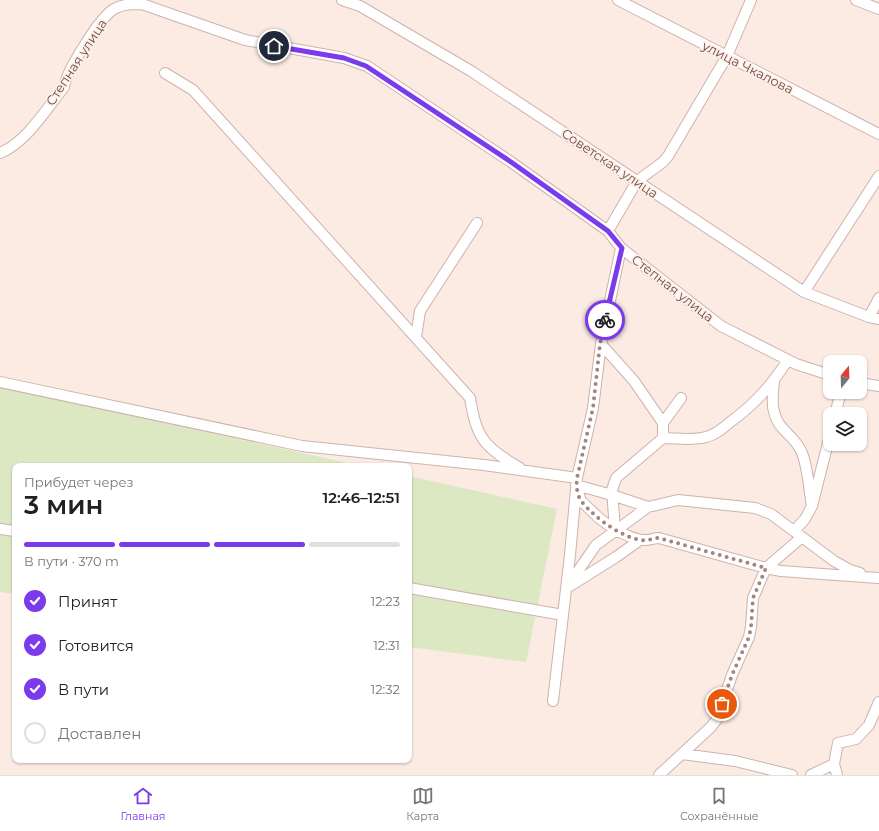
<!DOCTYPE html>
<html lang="ru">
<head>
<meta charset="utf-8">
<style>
  body { margin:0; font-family:Montserrat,sans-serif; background:#f2f2f2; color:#202124; height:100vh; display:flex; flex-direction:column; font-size:15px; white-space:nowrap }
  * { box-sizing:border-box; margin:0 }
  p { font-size:13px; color:#757577 }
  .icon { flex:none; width:22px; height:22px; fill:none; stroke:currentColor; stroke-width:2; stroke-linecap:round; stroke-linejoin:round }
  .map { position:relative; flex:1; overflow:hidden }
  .side { position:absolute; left:12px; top:463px; width:400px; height:300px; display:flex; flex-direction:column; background:#fff; border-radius:8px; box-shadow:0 1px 3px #0004 }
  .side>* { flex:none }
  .needle { width:26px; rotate:19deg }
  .buttons { position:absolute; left:823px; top:355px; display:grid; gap:8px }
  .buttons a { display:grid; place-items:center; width:44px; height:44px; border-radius:8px; background:#fff; box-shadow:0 1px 3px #0004; font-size:20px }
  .pin { position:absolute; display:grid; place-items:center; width:34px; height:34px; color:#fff; margin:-17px; border:2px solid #fff; border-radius:50%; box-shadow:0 1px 4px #0007 }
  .courier { position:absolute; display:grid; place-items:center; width:40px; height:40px; margin:-20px; border:3px solid #7c3aed; border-radius:50%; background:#fff; color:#222; box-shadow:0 1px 5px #0007 }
  .overview em { font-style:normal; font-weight:600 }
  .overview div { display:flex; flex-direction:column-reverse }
  .overview { display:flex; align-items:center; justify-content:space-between; height:68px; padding:0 12px }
  h1 { font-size:26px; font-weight:600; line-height:30px }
  .bar { display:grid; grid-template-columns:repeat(4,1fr); gap:6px 4px; align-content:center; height:48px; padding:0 12px }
  .bar i { height:5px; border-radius:3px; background:#e0e0e0 }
  .bar .selected { background:#7c3aed }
  .bar p { grid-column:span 4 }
  ol { padding:0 12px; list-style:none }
  li { display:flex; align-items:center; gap:12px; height:44px }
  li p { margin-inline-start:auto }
  li .icon { padding:4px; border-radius:50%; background:#7c3aed; color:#fff; stroke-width:4 }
  li:last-child { color:#757577 }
  li i { width:22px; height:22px; border:2px solid #e0e0e0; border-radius:50% }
  .tab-bar { display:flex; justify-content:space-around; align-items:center; height:56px; border-top:1px solid #e0e0e0; background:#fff; font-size:11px; color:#757577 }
  .tab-bar a { display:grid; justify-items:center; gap:2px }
  .tab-bar .selected { color:#7c3aed }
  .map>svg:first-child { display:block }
</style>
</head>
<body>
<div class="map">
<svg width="879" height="775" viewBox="0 0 879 775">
  <rect width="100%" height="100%" fill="#fbebe3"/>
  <path fill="#dbe8c2" d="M0,387L361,466H15V594L0,592Z
    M409,476L557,509L526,662L409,647Z"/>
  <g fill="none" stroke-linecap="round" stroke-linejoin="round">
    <g stroke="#ceb3ad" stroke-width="12">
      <path id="minor" d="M342,0L360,6L471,71L804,292L869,317L879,319
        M618,0L879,134
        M856,0L879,9
        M165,73L193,90L470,398C472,411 475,428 483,439C491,451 508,461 520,468
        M0,153C27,142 46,109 64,87C67,70 100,17 114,9C123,4 132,4 142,4L245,40L344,58L367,66L511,162L608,231L621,248L721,326L796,364L830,375
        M608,231L637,181L663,162L668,156L727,56L751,0
        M804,292L879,176
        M869,317L879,298
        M416,337L420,311L477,223
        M601,344L634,381L663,423
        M774,381C772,400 770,416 785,431C791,437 799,444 802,453C808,468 809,490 812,506
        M0,382L302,446L484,465L577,478
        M860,383L879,386
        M681,398L663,423V438L616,478L612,490L615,530C625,534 636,541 646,540C651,540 654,538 659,538L766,568L781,571L878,578
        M835,414L841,392
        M663,438C677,438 692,441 706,437C715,435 722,429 729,423C755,404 770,387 788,360
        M576,485L612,495L648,507L678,500L755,508L771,514L834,561L850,570L860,573
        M577,489L581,501L599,518L615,530
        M0,529L15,531
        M794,531L805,519L812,506L830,435
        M570,586L616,557L640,540
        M567,587L596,545L648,507
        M409,588L563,615
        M553,701L570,555L577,478L593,408L601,344L621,248
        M682,754L735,761L792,775
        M834,764L837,775
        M659,775L711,727L717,719L732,675L749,637L751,627L753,598L766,568L802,537
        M811,775L834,764L838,743L856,739L869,725L879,702"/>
    </g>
    <use href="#minor" stroke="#fff" stroke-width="10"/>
  </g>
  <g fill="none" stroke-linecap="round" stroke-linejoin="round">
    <path stroke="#a28580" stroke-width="4" stroke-dasharray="0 7.2" d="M605,320L600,344L593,408L577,478C576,486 577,496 582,502C595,518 621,537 641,540C648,541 653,538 659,538L766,568L753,598L751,627L749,637L732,675L722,704"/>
    <path stroke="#7c3aed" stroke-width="5" d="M274,46L344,58L366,66L511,162L608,231L622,248L605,320"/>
  </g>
  <g text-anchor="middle" stroke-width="3.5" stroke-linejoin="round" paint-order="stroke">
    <g font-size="13" fill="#724e4a" stroke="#fef0e8">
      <text transform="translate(76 62) rotate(-57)" y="5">Степная улица</text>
      <text transform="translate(748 67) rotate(27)" y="5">улица Чкалова</text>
      <text transform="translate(610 163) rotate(34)" y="5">Советская улица</text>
      <text transform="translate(673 288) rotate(38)" y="5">Степная улица</text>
    </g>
  </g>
</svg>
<div class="buttons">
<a><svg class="needle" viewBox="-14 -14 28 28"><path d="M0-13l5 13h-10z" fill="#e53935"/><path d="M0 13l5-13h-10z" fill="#757577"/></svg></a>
<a><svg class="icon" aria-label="layers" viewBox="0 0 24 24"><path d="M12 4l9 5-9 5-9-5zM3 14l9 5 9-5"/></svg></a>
</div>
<div class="pin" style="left:722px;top:704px;background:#ea580c"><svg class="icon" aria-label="bag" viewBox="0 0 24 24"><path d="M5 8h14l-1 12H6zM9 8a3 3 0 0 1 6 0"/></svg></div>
<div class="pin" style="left:274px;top:46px;background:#1f2937"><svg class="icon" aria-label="home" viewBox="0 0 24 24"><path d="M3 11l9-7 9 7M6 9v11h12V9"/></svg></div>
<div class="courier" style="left:605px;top:320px"><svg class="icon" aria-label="bike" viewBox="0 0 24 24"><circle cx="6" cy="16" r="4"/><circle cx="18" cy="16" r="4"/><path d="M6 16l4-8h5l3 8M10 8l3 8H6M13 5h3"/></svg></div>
<section class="side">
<div class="overview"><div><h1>3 мин</h1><p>Прибудет через</p></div><em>12:46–12:51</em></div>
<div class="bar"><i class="selected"></i><i class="selected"></i><i class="selected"></i><i></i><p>В пути · 370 m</p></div>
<ol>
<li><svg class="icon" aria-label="check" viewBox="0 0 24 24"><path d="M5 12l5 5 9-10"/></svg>Принят<p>12:23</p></li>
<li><svg class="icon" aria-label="check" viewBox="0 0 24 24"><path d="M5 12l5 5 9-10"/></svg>Готовится<p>12:31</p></li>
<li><svg class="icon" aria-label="check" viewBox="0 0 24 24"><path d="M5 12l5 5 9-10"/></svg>В пути<p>12:32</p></li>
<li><i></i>Доставлен</li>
</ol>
</section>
</div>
<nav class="tab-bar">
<a class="selected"><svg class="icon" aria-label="home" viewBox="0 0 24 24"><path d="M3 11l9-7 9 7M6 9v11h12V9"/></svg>Главная</a>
<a><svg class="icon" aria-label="map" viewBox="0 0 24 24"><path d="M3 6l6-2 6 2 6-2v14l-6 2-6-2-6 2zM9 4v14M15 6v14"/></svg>Карта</a>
<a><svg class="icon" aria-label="saved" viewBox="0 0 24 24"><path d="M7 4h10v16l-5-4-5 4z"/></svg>Сохранённые</a>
</nav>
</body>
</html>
